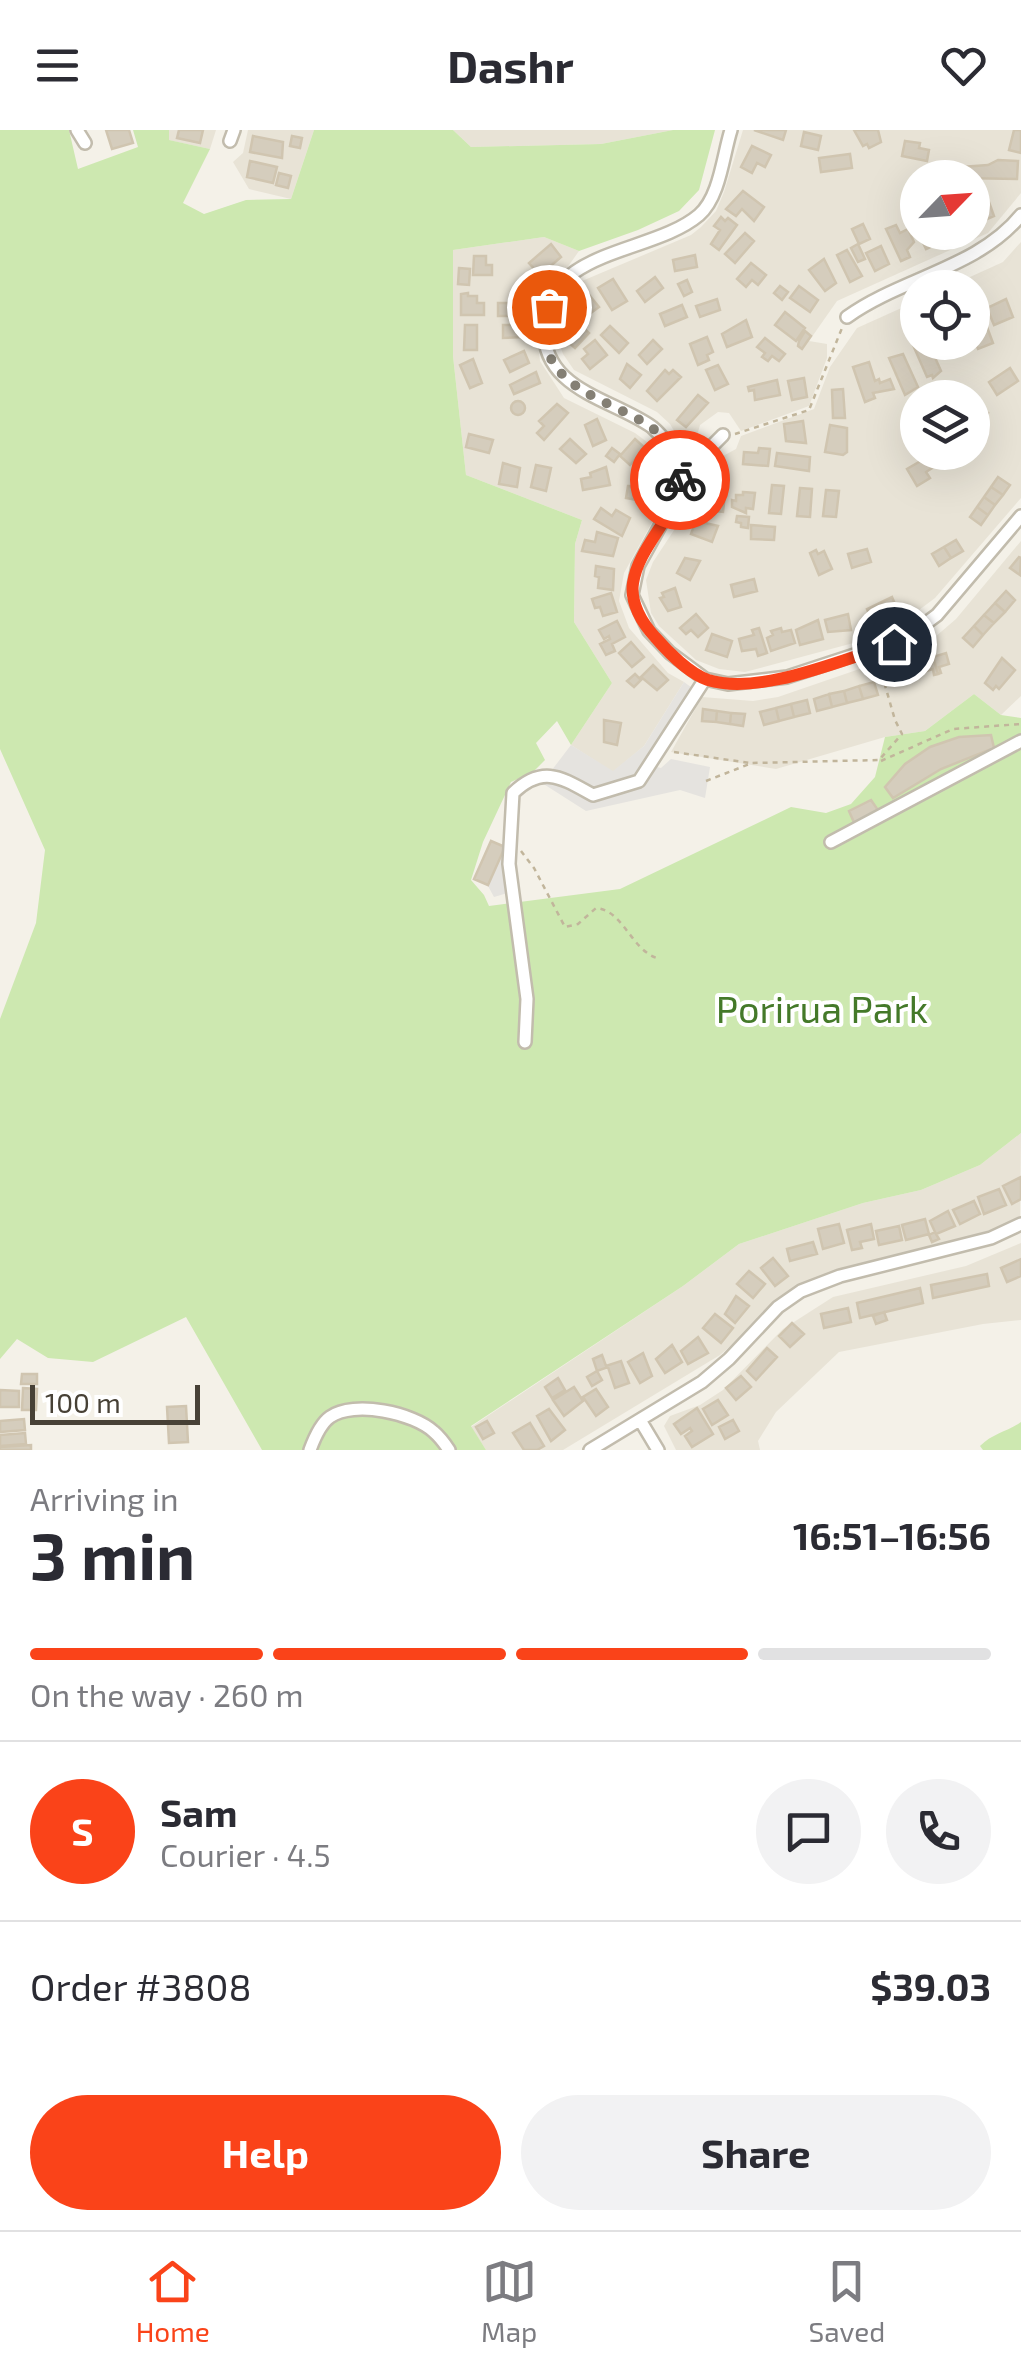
<!DOCTYPE html>
<html lang="en">
<head>
<meta charset="utf-8">
<style>
  body { margin:0; font-family:"Exo 2",sans-serif; background:#f2f2f3; color:#2b2b33; height:100vh; display:flex; flex-direction:column; font-size:38px; white-space:nowrap }
  * { box-sizing:border-box; margin:0 }
  p { font-size:32px; color:#7c7c81 }
  .icon { flex:none; width:55px; height:55px; fill:none; stroke:currentColor; stroke-width:2; stroke-linecap:round; stroke-linejoin:round }
  .map { position:relative; height:1320px; overflow:hidden }
  .panel { display:flex; flex-direction:column; background:#fff; flex:1 }
  .panel>* { flex:none }
  .needle { width:65px; rotate:65deg }
  .fabs { position:absolute; left:900px; top:30px; display:grid; gap:20px }
  .fabs a { display:grid; place-items:center; width:90px; height:90px; border-radius:50%; background:#fff; box-shadow:0 10px 40px #0002; font-size:50px }
  .scale { position:absolute; left:30px; bottom:25px; width:170px; box-sizing:border-box; padding-left:10px; border:5px solid #474136; border-top:0; font-size:28px; line-height:35px; white-space:nowrap; color:#474136; -webkit-text-stroke:8px #fff; paint-order:stroke }
  .pin { position:absolute; display:grid; place-items:center; width:85px; height:85px; color:#fff; margin:-42px; border:5px solid #fff; border-radius:50%; box-shadow:0 2px 10px #0007 }
  .courier { position:absolute; display:grid; place-items:center; width:100px; height:100px; margin:-50px; border:8px solid #fa4319; border-radius:50%; background:#fff; color:#222; box-shadow:0 2px 12px #0007 }
  .head em { font-style:normal; font-weight:700 }
  .head div { display:flex; flex-direction:column-reverse }
  .head { display:flex; align-items:center; justify-content:space-between; height:170px; padding:0 30px }
  h1 { font-size:65px; font-weight:700; line-height:75px }
  .bar { display:grid; grid-template-columns:repeat(4,1fr); gap:15px 10px; align-content:center; height:120px; padding:0 30px }
  .bar i { height:12px; border-radius:8px; background:#e1e1e2 }
  .bar .active { background:#fa4319 }
  .bar p { grid-column:span 4 }
  .line { display:flex; align-items:center; gap:25px; padding:0 30px; border-top:2px solid #e1e1e2 }
  .line div { flex:1 }
  .round { display:grid; place-items:center; flex:none; width:105px; height:105px; border-radius:52px; background:#f2f2f3 }
  .cta { display:flex; gap:20px; margin-top:auto; padding:20px 30px }
  .cta a { flex:1; height:115px; border-radius:60px; background:#fa4319; color:#fff; font-size:40px; font-weight:700; line-height:115px; text-align:center }
  .cta a+a { background:#f2f2f3; color:#2b2b33 }
  header { display:flex; justify-content:space-between; align-items:center; height:130px; padding:0 30px; background:#fff; font-size:45px; font-weight:700 }
  .tabs { display:flex; justify-content:space-around; align-items:center; height:140px; border-top:2px solid #e1e1e2; background:#fff; font-size:28px; color:#7c7c81 }
  .tabs a { display:grid; justify-items:center; gap:5px }
  .tabs .active { color:#fa4319 }
  .map>svg:first-child { display:block }
</style>
</head>
<body>
<header><svg class="icon" aria-label="menu" viewBox="0 0 24 24"><path d="M4 6h16M4 12h16M4 18h16"/></svg>Dashr<svg class="icon" aria-label="heart" viewBox="0 0 24 24"><path d="M12 20l-8-8c-3-5 5-10 8-4 3-6 11-1 8 4z"/></svg></header>
<div class="map">
<svg width="1021" height="1320" viewBox="0 0 1021 1320">
  <rect width="100%" height="100%" fill="#f4f1e8"/>
  <path fill="#e8e3d6" fill-rule="evenodd" d="M169,0H216L210,19L168,10Z
    M248,0H314L291,69L249,59L233,32L243,23Z
    M453,0H673L601,14L471,17Z
    M743,0H1021V63L988,103L837,171L809,211L827,214V228L809,276L741,301L729,283L718,282L700,295L694,316L681,313L670,294L657,282L574,240L563,224L557,207L558,192L561,178L582,151L691,105L701,97L716,81L724,62ZM918,48H972V102H918Z
    M544,107L579,121L545,169L536,199L540,231L564,268L635,303L659,321L667,346L665,369L624,443L619,471L629,498L668,543L684,552L644,616L613,642L571,615L612,553L574,492L575,414L582,390L466,345L453,226V120Z
    M1021,112V368L935,468L887,504L745,542L719,539L696,530L659,496L651,483L646,450L653,432L688,379V361L695,351L723,326L736,319L741,306L814,279L830,237L857,198L917,171L918,212H972V158L948,157L1003,132ZM918,268H972V322H918Z
    M1021,411V566L1001,585L974,564L925,601L885,607L776,639L671,622L702,567L753,571L778,567L909,522L935,507L956,489Z
    M1021,1003L1020,1090L786,1168L720,1225L563,1320H486L471,1297L683,1156L739,1114L863,1073L921,1060L980,1035Z
    M1021,1113V1190L983,1194L839,1222L776,1282L758,1311L760,1320H676L664,1296L670,1286L700,1275L723,1260L783,1199L833,1167L966,1136Z"/>
  <path fill="#cde8b0" d="M0,0H69L78,39L138,17L133,0H169V10L210,19L183,73L204,84L246,70L291,69L314,0H453L471,17L601,14L673,0H715L699,60L679,81L638,100L579,121L544,107L453,120V226L466,345L582,390L575,414L574,492L612,553L571,615L557,591L536,613L545,630L533,642L511,652L483,712L471,750L484,765L489,776L620,759L791,677L826,683L851,674L875,647L885,607L925,601L974,564L1001,585L1021,588V1003L980,1035L921,1060L863,1073L739,1114L683,1156L471,1296L486,1320H262L186,1187L93,1232L48,1228L17,1209L0,1229V889L36,793L45,720L0,619Z
    M1021,1292V1320H983L980,1316C993,1303 1007,1302 1021,1292Z"/>
  <path fill="#e5e3df" d="M684,552L699,563L657,637L661,638L671,629L710,637L705,668L680,660L586,681L542,653L571,615L613,641L644,616Z
    M505,717L511,762L494,767L488,756Z"/>
  <path fill="#d5cdbd" stroke="#d0c5b0" stroke-width="2.5" d="M106,0H129L133,13L112,19Z
    M179,0H203L200,13L177,8Z
    M754,0H786L783,10Z
    M854,0H878L881,12L869,18L867,14L863,16Z
    M1014,0H1021V23L1009,20Z
    M804,2L821,6L818,20L801,16Z
    M253,6L283,12L282,28L250,22Z
    M292,6L302,8L300,18L290,16Z
    M905,11L920,13L919,18L929,20L927,31L902,26Z
    M752,16L771,25L765,37L757,33L752,43L741,37Z
    M850,24L852,38L821,42L819,28Z
    M998,30L1018,31L1017,49L962,48V37L988,35Z
    M250,31L277,37L273,53L247,47Z
    M279,43L291,46L288,58L276,55Z
    M743,61L764,77L754,91L742,79L736,86L726,79Z
    M982,66L985,73L989,72L994,86L980,92L972,70Z
    M721,87L725,91L728,88L737,95L719,120L711,114L720,100L714,96Z
    M863,94L870,109L859,114L852,99Z
    M896,95L900,103L908,99L914,112L907,120L910,127L901,131L886,99Z
    M918,102H940L941,106L937,108L939,113L926,119Z
    M745,103L754,111L735,133L725,124Z
    M551,114L561,127L540,145L529,133Z
    M858,114L865,129L858,132L851,118Z
    M881,116L889,134L875,141L866,123Z
    M847,120L862,146L850,152L837,125Z
    M695,125L697,137L675,141L673,130Z
    M474,126H486V135H492V145H473Z
    M824,129L836,153L825,161L809,140Z
    M751,133L766,145L758,155L752,150L746,157L737,149Z
    M459,138L470,139L469,155L458,154Z
    M655,147L663,158L645,172L637,161Z
    M613,149L627,171L612,180L598,158Z
    M687,150L692,162L684,166L678,154Z
    M780,156L788,162L782,170L774,163Z
    M799,156L818,170L810,182L790,168Z
    M586,161L599,177L588,185L581,176L578,179L574,173Z
    M468,163V166H477V173H484V185H461V164Z
    M717,169L720,180L700,187L696,176Z
    M1006,169L1013,187L994,195L987,178Z
    M498,173H520V186H498Z
    M978,173L993,213L978,219L972,204V176Z
    M682,175L687,187L665,196L660,184Z
    M785,182L805,198L796,211L775,195Z
    M574,189L589,203L575,218L568,212L572,207L564,200Z
    M746,190L752,207L727,217L722,204Z
    M465,195H477V220H464Z
    M503,195H523V207L503,208Z
    M610,196L628,213L619,223L601,205Z
    M805,201L811,206L802,219L798,216L799,211Z
    M918,202V212H928L941,241L933,248L932,245L927,247L909,206Z
    M707,207L713,222L707,225L709,230L698,235L690,214Z
    M765,208L785,224L779,231L772,226L768,231L762,227L765,223L757,217Z
    M595,210L607,225L590,239L582,229L588,224L584,219Z
    M653,210L662,219L647,234L639,225Z
    M941,212H962L950,223Z
    M524,221L529,233L510,242L504,230Z
    M903,224L918,257L905,265L889,228Z
    M473,229L482,253L470,258L460,235Z
    M869,232L875,251L879,249L880,253L890,249L894,259L873,263L875,268L865,272L853,237Z
    M627,234L641,245L630,258L620,249Z
    M718,235L728,254L715,260L706,240Z
    M1010,238L1018,251L997,265L989,252Z
    M665,240L669,244L673,240L681,247L657,271L647,261Z
    M536,242L540,253L514,264L510,255Z
    M804,248L807,267L792,270L788,251Z
    M777,250L780,265L755,270L754,260L749,261L748,257Z
    M843,259L845,288H833L832,260Z
    M698,265L708,273L686,297L677,290Z
    M511 278a7 7 0 1 1 14 0a7 7 0 1 1-14 0Z
    M972,271L988,283L981,292L972,288Z
    M557,274L568,283L544,310L537,303L544,296L539,291Z
    M597,289L606,310L593,316L585,295Z
    M803,291L806,313L786,311L784,294Z
    M830,295L847,298V322L843,325L825,322Z
    M469,304L493,310L489,323L466,317Z
    M570,309L586,324L576,333L560,319Z
    M635,309L645,318L630,335L620,326Z
    M612,318L620,324L614,332L606,326Z
    M759,318L770,319L768,336L743,334L744,322L758,323Z
    M777,323L810,327L809,341L775,336Z
    M926,328L932,338L926,342L930,348L917,356L907,339Z
    M641,332L654,334L651,351L638,348Z
    M503,333L520,338L517,357L499,354Z
    M536,335L551,338L546,361L531,357Z
    M606,337L610,355L583,360L581,349L591,347L590,343Z
    M998,347L1010,355L1003,365L991,357Z
    M772,355L784,356L781,384L769,383Z
    M628,356L651,357L648,372L626,368Z
    M991,357L1003,365L995,375L984,367Z
    M800,358L812,359L810,387L797,386Z
    M826,360L839,361L836,387L823,386Z
    M743,362L755,363L753,379L746,378V383L732,377V370L736,371V365H743Z
    M714,363L725,364L723,382L713,381Z
    M984,367L995,375L988,385L977,377Z
    M977,377L988,385L981,395L970,387Z
    M601,378L612,386L616,380L630,388L622,406L594,389Z
    M737,386L749,387L748,398L741,397V393L736,392Z
    M696,391L718,396L712,412L691,404Z
    M751,395L775,397L774,410L751,409Z
    M597,402L618,408L613,426L582,421L585,410L595,412Z
    M956,410L963,421L951,428L944,417Z
    M944,417L951,428L939,436L932,424Z
    M867,419L871,432L852,438L848,424Z
    M816,420L818,424L824,421L832,439L819,445L810,423Z
    M1019,427L1021,428L1020,445L1010,438Z
    M685,428L700,431L690,450L677,443Z
    M596,436L614,439L613,460L598,458L599,447L595,446Z
    M754,449L757,461L734,467L731,455Z
    M675,458L681,477L668,481L660,468L664,467L662,463Z
    M1006,461L1015,470L1005,482L995,473Z
    M611,463L617,482L603,486L600,477L595,478L592,469Z
    M892,467L897,479L872,491L867,479Z
    M995,473L1005,482L994,493L984,485Z
    M696,484L708,498L698,507L691,500L686,504L680,498Z
    M848,484L851,500L828,502L825,490Z
    M984,485L994,493L983,505L974,496Z
    M818,490L823,509L800,515L796,500Z
    M617,491L625,507L612,514L615,521L606,525L600,514L610,509L609,506L604,509L599,500Z
    M974,496L983,505L973,517L963,508Z
    M759,498L767,523L758,526L756,519L742,521L739,509L754,505L752,500Z
    M781,498L782,502L791,500L795,513L771,521L767,508L773,505L771,501Z
    M712,504L732,511L727,527L706,520Z
    M631,512L644,527L632,537L619,523Z
    M946,523L949,534L939,537L941,543L938,544L933,527Z
    M933,527L938,544L934,545L933,539L923,542L920,531Z
    M1002,528L1015,540L999,559L996,556L993,560L985,553Z
    M919,530L922,541L912,544L914,549L911,550L906,534Z
    M906,534L911,550L908,551L906,546L896,549L892,538Z
    M653,535L668,550L657,560L641,547Z
    M635,544L641,550L634,557L627,551Z
    M874,552L878,565L863,569L859,556Z
    M859,556L863,569L847,573L844,561Z
    M844,561L847,573L832,577L829,564Z
    M829,564L832,577L817,581L814,569Z
    M807,570L810,583L794,587L791,574Z
    M791,574L794,587L779,591L776,578Z
    M776,578L779,591L764,595L760,582Z
    M703,579L717,581L716,592L702,591Z
    M717,581L731,583L730,594L716,592Z
    M731,583L745,584L743,596L730,594Z
    M604,590L621,593L617,615L604,612Z
    M991,605L994,618L941,639L893,668L885,657L905,634L930,617L959,607Z
    M871,670L880,683L856,697L849,681Z
    M491,711L505,717L488,755L474,749Z
    M1021,1047V1069L1012,1074L1003,1056Z
    M999,1059L1006,1075L984,1084L978,1067Z
    M974,1071L980,1084L960,1094L953,1080Z
    M948,1081L955,1096L936,1104L939,1109L932,1112L929,1105L935,1102L930,1091Z
    M925,1089L929,1104L906,1110L902,1095Z
    M839,1094L844,1113L823,1119L818,1099Z
    M871,1094L874,1109L860,1112L862,1118L852,1120L847,1100Z
    M899,1096L902,1110L879,1115L876,1101Z
    M813,1112L817,1124L790,1131L787,1119Z
    M773,1128L788,1146L775,1156L761,1138Z
    M1021,1129V1146L1007,1152L1001,1138Z
    M749,1141L765,1154L753,1168L737,1154Z
    M987,1144L989,1156L933,1168L931,1155Z
    M920,1158L923,1173L860,1188L857,1173Z
    M736,1166L749,1176L735,1193L725,1184Z
    M848,1178L851,1192L824,1198L821,1184Z
    M884,1182L887,1190L876,1194L873,1186Z
    M715,1184L733,1198L721,1213L703,1198Z
    M792,1193L804,1204L790,1217L779,1206Z
    M698,1207L708,1223L688,1234L681,1221Z
    M672,1215L682,1232L665,1243L656,1229Z
    M767,1218L777,1227L756,1250L747,1241Z
    M643,1223L652,1246L640,1253L628,1232Z
    M602,1225L606,1236L621,1231L629,1253L615,1258L608,1237L597,1241L593,1229Z
    M597,1241L602,1250L592,1256L587,1247Z
    M22,1244H37V1254H21Z
    M741,1246L751,1257L736,1270L726,1258Z
    M558,1248L565,1260L552,1268L545,1257Z
    M574,1257L583,1271L564,1286L553,1270Z
    M23,1258L37,1259L36,1280H22Z
    M596,1259L608,1277L596,1286L583,1267Z
    M0,1260L19,1261V1277H0Z
    M718,1270L728,1285L712,1295L703,1279Z
    M186,1276L188,1312L169,1313L167,1277Z
    M697,1278L713,1304L692,1317L685,1306L692,1301L690,1298L681,1304L674,1294Z
    M549,1279L565,1300L551,1311L537,1286Z
    M24,1289L25,1300L0,1302V1291Z
    M733,1290L739,1301L725,1309L719,1297Z
    M487,1291L494,1303L483,1309L476,1297Z
    M530,1293L544,1316L537,1320H524L513,1303Z
    M25,1303L26,1314L0,1316V1305Z
    M31,1315V1320H0V1317Z"/>
  <g fill="none" stroke-linecap="round" stroke-linejoin="round">
    <g stroke="#c2bcad" stroke-width="16">
      <path id="minor" d="M77,0L85,13
        M230,11L234,0
        M847,187C901,148 978,138 1021,85
        M723,305L702,326L680,333C672,320 664,307 652,297C611,268 540,260 544,194C550,118 653,124 699,85C720,67 723,25 731,0
        M680,333L681,355L676,367L638,436L632,465L649,501L670,523L705,549L728,554L787,547L906,508L937,485L1021,386
        M831,712L1021,611
        M525,912L527,869L509,734L513,663C543,634 562,648 593,665L639,651L705,549
        M640,1290L658,1320
        M310,1320C314,1309 320,1294 330,1287C354,1270 414,1283 434,1302C440,1307 445,1314 449,1320
        M590,1320L702,1252L729,1229L778,1177L801,1161L840,1146L991,1108L1021,1094"/>
    </g>
    <path stroke="#c1b59b" stroke-width="2.5" stroke-dasharray="5 5" stroke-linecap="butt" d="M735,304L809,280L842,198
      M674,622L750,633
      M881,631L953,599L1021,594
      M706,651L752,633L879,630L902,604L895,590L878,531
      M521,721L534,738L565,797L578,794L596,778C625,781 631,822 660,829"/>
    <use href="#minor" stroke="#fff" stroke-width="11"/>
  </g>
  <g fill="none" stroke-linecap="round" stroke-linejoin="round">
    <path stroke="#847f74" stroke-width="10" stroke-dasharray="0 18" d="M549,177C543,189 543,202 546,215C563,285 680,272 680,350"/>
    <path stroke="#fa4319" stroke-width="12" d="M680,350C676,388 639,415 633,453C630,473 642,493 655,507C668,522 690,544 708,550C761,566 842,529 894,514"/>
  </g>
  <g text-anchor="middle" stroke-width="8" stroke-linejoin="round" paint-order="stroke">
    <g font-size="38" fill="#447929" stroke="#fff">
      <text x="822" y="893">Porirua Park</text>
    </g>
  </g>
</svg>
<div class="fabs">
<a><svg class="needle" viewBox="-14 -14 28 28"><path d="M0-13l5 13h-10z" fill="#e53935"/><path d="M0 13l5-13h-10z" fill="#7c7c81"/></svg></a>
<a><svg class="icon" aria-label="locate" viewBox="0 0 24 24"><circle cx="12" cy="12" r="6"/><path d="M12 2v4M12 18v4M2 12h4M18 12h4"/></svg></a>
<a><svg class="icon" aria-label="layers" viewBox="0 0 24 24"><path d="M12 4l9 5-9 5-9-5zM3 14l9 5 9-5"/></svg></a>
</div>
<div class="scale">100 m</div>
<div class="pin" style="left:549px;top:177px;background:#ea580c"><svg class="icon" aria-label="bag" viewBox="0 0 24 24"><path d="M5 8h14l-1 12H6zM9 8a3 3 0 0 1 6 0"/></svg></div>
<div class="pin" style="left:894px;top:514px;background:#1f2937"><svg class="icon" aria-label="home" viewBox="0 0 24 24"><path d="M3 11l9-7 9 7M6 9v11h12V9"/></svg></div>
<div class="courier" style="left:680px;top:350px"><svg class="icon" aria-label="bike" viewBox="0 0 24 24"><circle cx="6" cy="16" r="4"/><circle cx="18" cy="16" r="4"/><path d="M6 16l4-8h5l3 8M10 8l3 8H6M13 5h3"/></svg></div>
</div>
<section class="panel">
<div class="head"><div><h1>3 min</h1><p>Arriving in</p></div><em>16:51–16:56</em></div>
<div class="bar"><i class="active"></i><i class="active"></i><i class="active"></i><i></i><p>On the way · 260 m</p></div>
<div class="line" style="height:180px"><b class="round" style="background:#fa4319;color:#fff">S</b><div><b>Sam</b><p>Courier · 4.5</p></div><a class="round"><svg class="icon" aria-label="chat" viewBox="0 0 24 24"><path d="M4 5h16v11H9l-5 4z"/></svg></a><a class="round"><svg class="icon" aria-label="phone" viewBox="0 0 24 24"><path d="M5 4h4l2 5-3 2q2 4 5 5l2-3 5 2v4C11 20 4 13 5 4z"/></svg></a></div>
<div class="line" style="height:130px"><div>Order #3808</div><b>$39.03</b></div>
<div class="cta"><a>Help</a><a>Share</a></div>
</section>
<nav class="tabs">
<a class="active"><svg class="icon" aria-label="home" viewBox="0 0 24 24"><path d="M3 11l9-7 9 7M6 9v11h12V9"/></svg>Home</a>
<a><svg class="icon" aria-label="map" viewBox="0 0 24 24"><path d="M3 6l6-2 6 2 6-2v14l-6 2-6-2-6 2zM9 4v14M15 6v14"/></svg>Map</a>
<a><svg class="icon" aria-label="saved" viewBox="0 0 24 24"><path d="M7 4h10v16l-5-4-5 4z"/></svg>Saved</a>
</nav>
</body>
</html>
